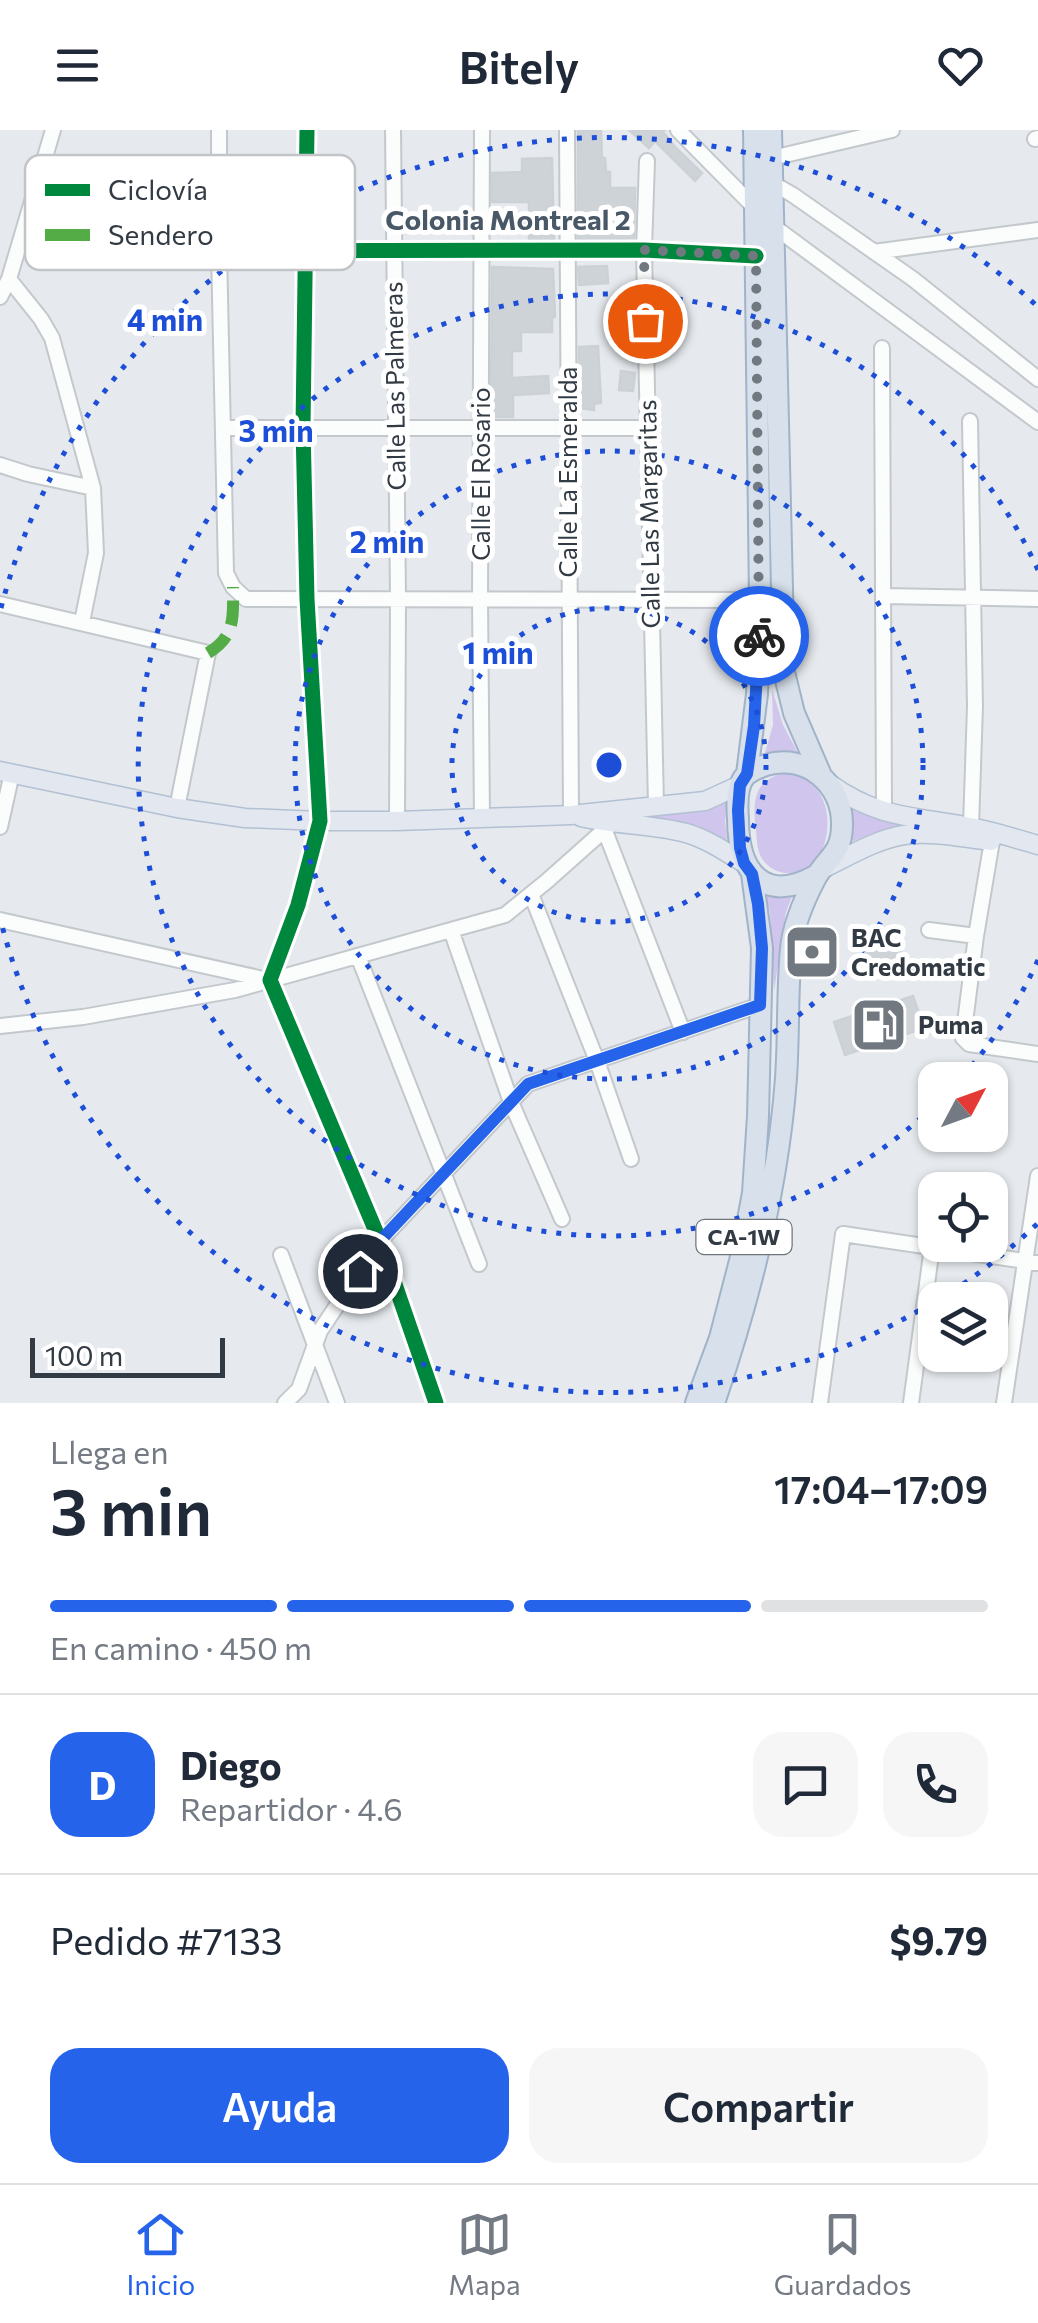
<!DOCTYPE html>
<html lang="es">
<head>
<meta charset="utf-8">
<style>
  body { margin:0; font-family:Commissioner,sans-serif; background:#f6f6f7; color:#1f2937; height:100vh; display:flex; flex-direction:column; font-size:38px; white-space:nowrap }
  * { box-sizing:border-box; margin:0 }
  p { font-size:32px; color:#747a83 }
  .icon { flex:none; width:55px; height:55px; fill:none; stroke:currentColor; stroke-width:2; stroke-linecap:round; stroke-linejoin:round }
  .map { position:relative; height:1273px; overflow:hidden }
  .drawer { display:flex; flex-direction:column; background:#fff; flex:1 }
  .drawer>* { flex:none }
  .needle { width:65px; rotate:49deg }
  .buttons { position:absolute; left:918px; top:932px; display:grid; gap:20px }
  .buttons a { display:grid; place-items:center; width:90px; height:90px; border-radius:20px; background:#fff; box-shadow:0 2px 8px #0004; font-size:50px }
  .scale { position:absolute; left:30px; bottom:25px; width:195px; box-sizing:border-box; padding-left:10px; border:5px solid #323b44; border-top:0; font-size:28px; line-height:35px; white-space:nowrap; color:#323b44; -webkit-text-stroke:8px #fff; paint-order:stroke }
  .pin { position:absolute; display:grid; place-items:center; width:85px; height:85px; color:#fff; margin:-42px; border:5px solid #fff; border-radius:50%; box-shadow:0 2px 10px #0007 }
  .courier { position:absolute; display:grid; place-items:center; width:100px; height:100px; margin:-50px; border:8px solid #2563eb; border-radius:50%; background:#fff; color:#222; box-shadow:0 2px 12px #0007 }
  .summary em { font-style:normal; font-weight:600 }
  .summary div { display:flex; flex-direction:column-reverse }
  .summary { display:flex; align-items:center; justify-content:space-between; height:170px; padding:0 50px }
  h1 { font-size:65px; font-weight:600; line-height:75px }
  .bar { display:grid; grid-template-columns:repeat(4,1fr); gap:15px 10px; align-content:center; height:120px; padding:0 50px }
  .bar i { height:12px; border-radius:8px; background:#e0e1e3 }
  .bar .on { background:#2563eb }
  .bar p { grid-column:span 4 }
  .line { display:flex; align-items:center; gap:25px; padding:0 50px; border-top:2px solid #e0e1e3 }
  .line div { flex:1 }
  .round { display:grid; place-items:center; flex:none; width:105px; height:105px; border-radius:30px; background:#f6f6f7 }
  .button { display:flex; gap:20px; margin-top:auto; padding:20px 50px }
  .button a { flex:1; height:115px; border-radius:30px; background:#2563eb; color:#fff; font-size:40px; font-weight:600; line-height:115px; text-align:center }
  .button a+a { background:#f6f6f7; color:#1f2937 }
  header { display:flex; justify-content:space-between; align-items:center; height:130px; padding:0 50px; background:#fff; font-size:45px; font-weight:600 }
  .tab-bar { display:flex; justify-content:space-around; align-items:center; height:140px; border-top:2px solid #e0e1e3; background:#fff; font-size:28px; color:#747a83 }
  .tab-bar a { display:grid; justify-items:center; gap:5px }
  .tab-bar .on { color:#2563eb }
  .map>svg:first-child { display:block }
</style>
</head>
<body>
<header><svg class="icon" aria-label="menu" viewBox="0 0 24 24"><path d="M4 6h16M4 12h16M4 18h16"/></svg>Bitely<svg class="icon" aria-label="heart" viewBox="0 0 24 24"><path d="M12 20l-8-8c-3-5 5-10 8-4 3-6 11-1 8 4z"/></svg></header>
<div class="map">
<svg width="1038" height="1273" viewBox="0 0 1038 1273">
  <rect width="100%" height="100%" fill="#e6eaee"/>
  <path fill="#d0c5ec" d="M772,559L783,595L799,625L781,622L764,626L773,595Z
    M788,642C823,649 834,684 824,715C816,741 782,755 763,730C757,722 757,711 756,700C752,669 754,649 788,642Z
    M728,670L725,690L727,711L696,695L637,686L697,682Z
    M848,672L938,698H901L879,701L846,714Z
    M763,761L793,764L786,782L774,861L770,782Z"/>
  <path fill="#ced3d8" stroke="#ccd1d6" stroke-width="2.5" d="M578,0H601L602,28H605L606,42H610V58H635L634,109L578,110Z
    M629,0H665L663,2L676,18L702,43L695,51L655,11L649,18Z
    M552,28L554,110H529V72H492V43L522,42V29Z
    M607,136L608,153L579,155L578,137Z
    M492,137L553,139L555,187H552V202H521V221H512V248L548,246L549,263L513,265V287H491Z
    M598,216L601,273L594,274V280L579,278V217Z
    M621,241L635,243L633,261L619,260Z
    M892,803L904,831L873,844L861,815Z
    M913,866L924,898L845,925L834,892Z"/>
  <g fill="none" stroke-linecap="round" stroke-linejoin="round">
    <g stroke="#c3c8cc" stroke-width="18">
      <path id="minor" d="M219,0V120L226,443L233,457L246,469L760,470
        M307,0L303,298L307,469L320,691L298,775L270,850L380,1111L436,1273
        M393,0L398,469L397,691
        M482,0L480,469L482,688
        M567,0L571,685
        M678,0L755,78
        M1035,9L1038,8
        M772,28L892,0
        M647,31L644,120L656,676
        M40,44L104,110L121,121L644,120L756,126
        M772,53L793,65L913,149L1038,249
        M773,96L1038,292
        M874,122L1038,100
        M9,149L41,189L52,208L93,358L96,423L82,492
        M0,167L9,149L53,0
        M882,218L884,683
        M970,291L975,576L971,697
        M223,298H647
        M0,335L28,344L93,358
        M883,466L1038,469
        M0,474L208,523L177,678
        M0,697L12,643
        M605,701L683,902
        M992,711L976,806L963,908L969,914L1038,924
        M531,764L597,931L631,1029
        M0,790L268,850
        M451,800L511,972L562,1089
        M929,800L976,806
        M358,826L479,1134
        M0,896L83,887L235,860L505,785L547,751L611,694
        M281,1125L337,1273
        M285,1273L299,1259L320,1201L380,1111L528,954L760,875
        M820,1273L843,1104L1038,1133
        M911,1273L932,1117
        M1004,1273L1038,1046"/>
    </g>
    <g stroke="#b2c0d2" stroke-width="21">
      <path id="major" d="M0,641L177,678L245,688L320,691H397L571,685L705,671L740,655
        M830,654C879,689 914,686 970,697C993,701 1016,709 1038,715
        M581,687C615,695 652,694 686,703C707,709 726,722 744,733
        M824,738C849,726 877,709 904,705C932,701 963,708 991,711"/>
    </g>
    <g stroke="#a0b3c8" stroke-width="24">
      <path id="highway" d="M771,0L784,542L794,583L820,643
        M747,644L757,564L760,470L754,0
        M696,1273L720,1208L741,1127L753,1063L758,986L762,818L752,744
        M714,1273C750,1168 778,1059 786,948C789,905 787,861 791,819C793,795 805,768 816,747C828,727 842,723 842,695C843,654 806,623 766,635C760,637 751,641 746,645C736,655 737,676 738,689C738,742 764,775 817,745"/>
    </g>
    <use href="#minor" stroke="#fbfcfc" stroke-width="14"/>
    <use href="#major" stroke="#e2e7f0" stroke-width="18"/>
    <use href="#highway" stroke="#d7e0eb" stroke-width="20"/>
    <path stroke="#54ac47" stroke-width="12" stroke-dasharray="25 12" stroke-linecap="butt" d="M208,523C236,506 233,487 233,457"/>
    <g stroke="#fff" stroke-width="21">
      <path id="cycleway" d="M307,0L303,298L307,469L320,691L298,775L270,850L380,1111L436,1273
        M40,44L104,110L121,121L644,120L756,126"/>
    </g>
    <use href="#cycleway" stroke="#00873e" stroke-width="15"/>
  </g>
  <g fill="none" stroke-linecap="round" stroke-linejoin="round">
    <path stroke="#717880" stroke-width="10" stroke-dasharray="0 18" d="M645,191L644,120L756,126L759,506"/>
    <path stroke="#2563eb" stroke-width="12" d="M360,1141L380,1111L528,954L760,875L762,818L758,774L752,744L744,733L740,718L738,680L740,655L747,644L754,596L759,506"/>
  </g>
  <g fill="none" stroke="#1d4ed8" stroke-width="5" stroke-dasharray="5 10">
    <circle cx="609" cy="635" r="157"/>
    <circle cx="609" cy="635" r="314"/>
    <path d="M1038 830A471 471 0 0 1 962 947M933 977A471 471 0 1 1 1038 440"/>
    <path d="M1037 1094A628 628 0 0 1 942 1168M932 1173A628 628 0 0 1 1 792M1 478A628 628 0 0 1 1037 176"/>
  </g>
  <defs>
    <g id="bank-square" transform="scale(2.875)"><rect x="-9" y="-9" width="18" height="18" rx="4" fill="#717880" stroke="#fff"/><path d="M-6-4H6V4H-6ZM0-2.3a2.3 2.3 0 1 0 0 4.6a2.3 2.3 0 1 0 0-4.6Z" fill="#fff"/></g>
    <g id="fuel-square" transform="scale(2.875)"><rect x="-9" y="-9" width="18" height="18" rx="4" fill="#717880" stroke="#fff"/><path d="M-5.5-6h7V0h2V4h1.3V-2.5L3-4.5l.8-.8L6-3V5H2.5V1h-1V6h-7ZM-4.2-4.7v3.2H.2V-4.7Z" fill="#fff"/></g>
  </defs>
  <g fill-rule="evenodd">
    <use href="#bank-square" x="812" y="822"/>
    <use href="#fuel-square" x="879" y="895"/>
  </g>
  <g text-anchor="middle" stroke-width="10" stroke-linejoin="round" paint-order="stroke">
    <rect fill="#fff" stroke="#70767c" stroke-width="2.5" x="696.5" y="1090" width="95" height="34" rx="8"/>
    <g font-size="22" font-weight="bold" fill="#323b44">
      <text x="744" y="1115">CA-1W</text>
    </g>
    <g font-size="25" fill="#323b44" stroke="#fff">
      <text transform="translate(395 256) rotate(-91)" y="9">Calle Las Palmeras</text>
      <text transform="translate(568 342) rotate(-90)" y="9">Calle La Esmeralda</text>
      <text transform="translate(481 344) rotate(-90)" y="9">Calle El Rosario</text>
      <text transform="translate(649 384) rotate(-91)" y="9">Calle Las Margaritas</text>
    </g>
    <g font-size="25" font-weight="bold" fill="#323b44" stroke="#fff" text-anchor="start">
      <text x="851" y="817">BAC<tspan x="851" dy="29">Credomatic</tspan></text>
      <text x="918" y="904">Puma</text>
    </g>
    <g font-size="28" font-weight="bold" fill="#495867" stroke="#fff">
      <text x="508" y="100">Colonia Montreal 2</text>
    </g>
  </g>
  <rect x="25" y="25" width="330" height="115" rx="15" fill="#fff" stroke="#c2c4c7" stroke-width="2.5"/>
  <rect x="45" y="54" width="45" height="12" fill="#00873e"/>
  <rect x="45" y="99" width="45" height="12" fill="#54ac47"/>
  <g font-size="28" fill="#323b44">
    <text x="108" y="70">Ciclovía</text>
    <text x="108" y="115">Sendero</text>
  </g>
  <circle cx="609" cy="635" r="15" fill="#1d4ed8" stroke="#fff" stroke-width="5"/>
  <g font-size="30" text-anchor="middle" font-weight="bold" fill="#1d4ed8" stroke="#fff" stroke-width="10" stroke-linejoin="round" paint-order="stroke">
    <text x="165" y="201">4 min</text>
    <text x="276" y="312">3 min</text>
    <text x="387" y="423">2 min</text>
    <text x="498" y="534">1 min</text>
  </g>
</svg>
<div class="buttons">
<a><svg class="needle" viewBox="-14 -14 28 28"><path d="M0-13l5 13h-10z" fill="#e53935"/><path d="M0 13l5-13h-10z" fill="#747a83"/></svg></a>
<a><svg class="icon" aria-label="locate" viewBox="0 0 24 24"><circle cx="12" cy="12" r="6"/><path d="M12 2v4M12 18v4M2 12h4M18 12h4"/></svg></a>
<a><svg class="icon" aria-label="layers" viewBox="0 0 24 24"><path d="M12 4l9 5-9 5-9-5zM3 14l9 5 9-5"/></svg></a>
</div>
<div class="scale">100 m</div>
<div class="pin" style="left:645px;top:191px;background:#ea580c"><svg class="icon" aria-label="bag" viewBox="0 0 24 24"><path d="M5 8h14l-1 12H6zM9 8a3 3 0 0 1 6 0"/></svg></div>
<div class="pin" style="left:360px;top:1141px;background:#1f2937"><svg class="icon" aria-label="home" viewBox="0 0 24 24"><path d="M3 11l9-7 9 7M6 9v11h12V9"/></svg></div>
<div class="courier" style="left:759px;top:506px"><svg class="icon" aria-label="bike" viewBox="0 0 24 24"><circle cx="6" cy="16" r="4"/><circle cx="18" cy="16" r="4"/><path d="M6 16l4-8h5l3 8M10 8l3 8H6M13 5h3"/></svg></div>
</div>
<section class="drawer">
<div class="summary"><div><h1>3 min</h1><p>Llega en</p></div><em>17:04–17:09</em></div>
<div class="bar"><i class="on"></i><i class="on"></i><i class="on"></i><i></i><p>En camino · 450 m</p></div>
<div class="line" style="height:180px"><b class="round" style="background:#2563eb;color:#fff">D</b><div><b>Diego</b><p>Repartidor · 4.6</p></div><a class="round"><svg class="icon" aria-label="chat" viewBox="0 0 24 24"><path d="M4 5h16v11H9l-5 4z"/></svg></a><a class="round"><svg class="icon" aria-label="phone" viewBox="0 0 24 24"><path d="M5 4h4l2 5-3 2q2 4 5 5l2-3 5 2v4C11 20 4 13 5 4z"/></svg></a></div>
<div class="line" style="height:130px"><div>Pedido #7133</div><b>$9.79</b></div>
<div class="button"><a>Ayuda</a><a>Compartir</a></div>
</section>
<nav class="tab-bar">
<a class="on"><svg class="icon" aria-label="home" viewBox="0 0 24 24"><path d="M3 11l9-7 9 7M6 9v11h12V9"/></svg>Inicio</a>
<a><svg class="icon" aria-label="map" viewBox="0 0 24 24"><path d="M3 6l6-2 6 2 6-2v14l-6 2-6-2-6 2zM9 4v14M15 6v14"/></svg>Mapa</a>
<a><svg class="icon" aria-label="saved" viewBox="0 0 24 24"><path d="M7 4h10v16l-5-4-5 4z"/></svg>Guardados</a>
</nav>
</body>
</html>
